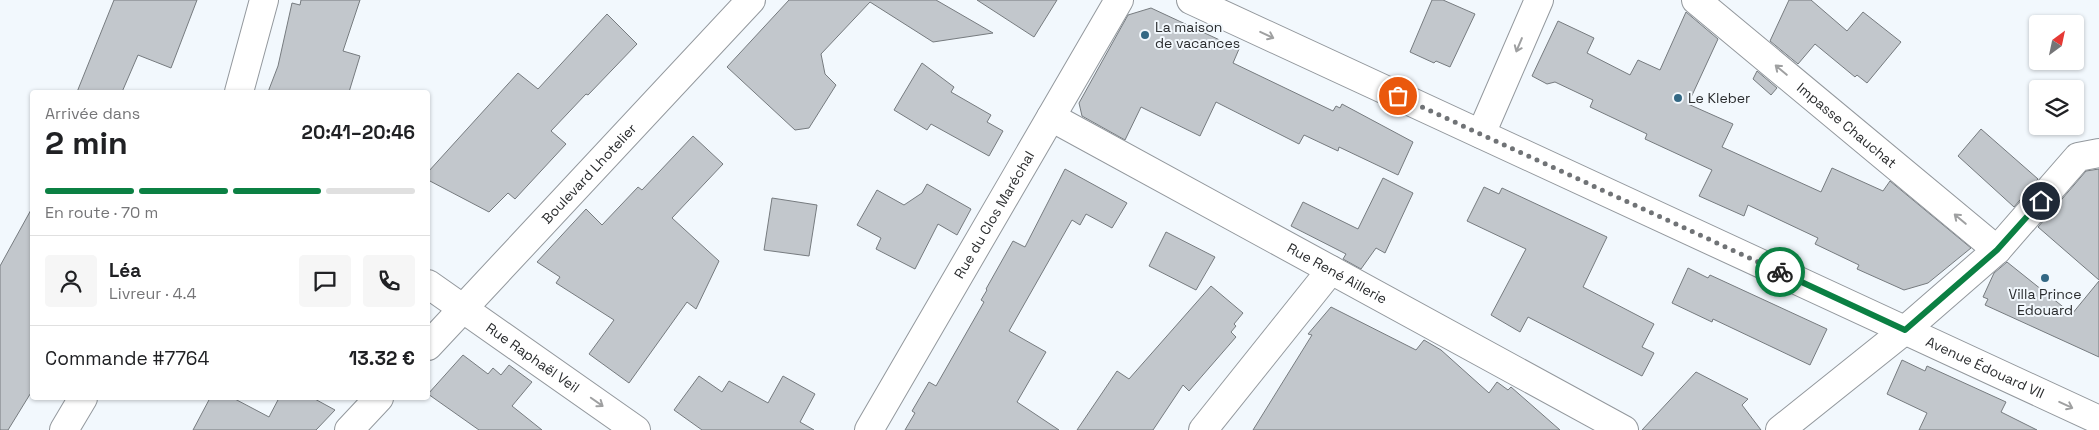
<!DOCTYPE html>
<html lang="fr">
<head>
<meta charset="utf-8">
<style>
  body { margin:0; font-family:"Space Grotesk",sans-serif; background:#f6f6f6; color:#202124; height:100vh; display:flex; flex-direction:column; font-size:19px; white-space:nowrap }
  * { box-sizing:border-box; margin:0 }
  p { font-size:16px; color:#757577 }
  .icon { flex:none; width:28px; height:28px; fill:none; stroke:currentColor; stroke-width:2; stroke-linecap:round; stroke-linejoin:round }
  .map { position:relative; flex:1; overflow:hidden }
  .drawer { position:absolute; left:30px; top:90px; width:400px; height:310px; display:flex; flex-direction:column; background:#fff; border-radius:5px; box-shadow:0 1px 4px #0004 }
  .drawer>* { flex:none }
  .needle { width:32px; rotate:33deg }
  .tools { position:absolute; left:2029px; top:15px; display:grid; gap:10px }
  .tools a { display:grid; place-items:center; width:55px; height:55px; border-radius:5px; background:#fff; box-shadow:0 1px 4px #0004; font-size:25px }
  .pin { position:absolute; display:grid; place-items:center; width:42px; height:42px; color:#fff; margin:-21px; border:2px solid #fff; border-radius:50%; box-shadow:0 1px 5px #0007 }
  .courier { position:absolute; display:grid; place-items:center; width:50px; height:50px; margin:-25px; border:4px solid #0b8043; border-radius:50%; background:#fff; color:#222; box-shadow:0 1px 6px #0007 }
  .headline em { font-style:normal; font-weight:800 }
  .headline div { display:flex; flex-direction:column-reverse }
  .headline { display:flex; align-items:center; justify-content:space-between; height:85px; padding:0 15px }
  h1 { font-size:32px; font-weight:800; line-height:38px }
  .bar { display:grid; grid-template-columns:repeat(4,1fr); gap:8px 5px; align-content:center; height:60px; padding:0 15px }
  .bar i { height:6px; border-radius:4px; background:#e0e0e0 }
  .bar .current { background:#0b8043 }
  .bar p { grid-column:span 4 }
  .line { display:flex; align-items:center; gap:12px; padding:0 15px; border-top:1px solid #e0e0e0 }
  .line div { flex:1 }
  .round { display:grid; place-items:center; flex:none; width:52px; height:52px; border-radius:5px; background:#f6f6f6 }
  .map>svg:first-child { display:block }
</style>
</head>
<body>
<div class="map">
<svg width="2099" height="430" viewBox="0 0 2099 430">
  <rect width="100%" height="100%" fill="#f2f8fd"/>
  <path fill="#c2c7cc" stroke="#767b7f" d="M114,0H197L171,68L138,55L122,92H77Z
    M301,0H360L343,51L360,56L349,92H268L278,66L292,3L300,5Z
    M789,0H936L993,33L933,42L870,2L821,54L825,74L836,85L809,128L795,130L727,67Z
    M977,0H1057L1034,37Z
    M1432,0H1443L1475,14L1450,67L1436,61L1434,63L1410,52Z
    M1789,0H1811L1847,31L1863,12L1901,42L1867,83L1857,75L1855,77L1815,44L1798,64L1770,41Z
    M1151,8L1239,49L1233,63L1333,111L1336,106L1340,108L1342,104L1413,142L1398,175L1339,147L1338,151L1304,135L1299,144L1216,102L1200,136L1141,107L1125,140L1082,116L1079,103L1128,15Z
    M1686,12L1718,39L1688,104L1733,124L1722,147L1821,192L1832,168L1883,191L1890,181L1971,248L1928,283L1904,290L1857,269L1859,265L1815,244L1818,238L1748,205L1744,216L1699,196L1712,170L1645,139L1647,134L1590,107L1593,100L1555,82L1547,84L1532,76L1558,21L1594,38L1587,53L1630,75L1638,60L1660,70Z
    M607,14L637,44L588,95L586,94L551,131L566,144L515,199L508,193L489,212L428,180V172L518,73L538,89Z
    M922,63L954,87L951,92L991,115L987,122L1003,131L989,156L931,124L927,130L894,110Z
    M1757,71L1777,88L1771,95L1753,79Z
    M1981,129L2038,179L2014,207L1958,156Z
    M693,136L723,164L672,218L719,261L696,309L687,302L629,383L589,354L614,320L556,283L560,277L537,262L586,209L602,225L638,187L642,190Z
    M1065,169L1127,203L1112,228L1086,214L1080,225L1072,220L1009,331L1046,352L1017,402L1059,430H905L915,413L912,411L929,382L936,386L984,302L981,300L987,290L986,289L1013,241L1025,247Z
    M2099,169V280L2038,227L2086,171Z
    M1383,178L1413,193L1385,253L1376,248L1361,269L1343,259L1346,254L1291,226L1303,202L1358,229Z
    M927,184L971,209L957,235L938,224L915,269L876,249L881,238L857,225L877,190L904,205L922,193Z
    M1484,187L1499,194L1502,188L1607,237L1583,287L1654,324L1642,347L1654,353L1642,376L1528,317L1520,332L1491,315L1526,249L1467,221Z
    M772,198L817,205L809,256L764,250Z
    M32,208V391L8,430H0V266Z
    M1166,232L1215,257L1196,290L1149,266Z
    M2007,262L2072,314L2099,281V357L1985,305L1988,299L1983,297L1994,273Z
    M1688,268L1708,278L1710,275L1827,329L1810,365L1713,319L1712,322L1672,303Z
    M1211,286L1243,313L1234,324L1236,326L1231,332L1236,337L1189,391L1183,385L1153,430H1077L1117,371L1129,379Z
    M1331,307L1416,350L1424,340L1441,350L1489,393L1497,382L1508,390L1511,387L1560,430H1253L1312,335L1308,334Z
    M463,355L488,374L493,368L501,375L509,365L532,382L512,406L542,430H479L428,394Z
    M1902,360L1925,371L1927,366L2006,402L2001,412L2037,430H1919L1927,413L1887,394Z
    M1696,372L1748,399L1742,405L1761,430H1642Z
    M699,376L722,392L729,381L768,403L783,376L815,394L800,422L814,430H702L674,410Z
    M210,398H233L269,417L279,398H313L335,410L316,430H193Z"/>
  <g fill="none" stroke-linecap="round" stroke-linejoin="round">
    <g stroke="#93989d" stroke-width="30">
      <g id="minor">
        <path id="s1" d="M1696,0L1997,250"/>
        <path id="s2" d="M1051,117L1624,430"/>
        <path d="M1481,134L1539,0"/>
        <path id="s3" d="M428,284L636,430"/>
        <path id="s4" d="M869,430L1119,0"/>
        <path d="M1203,430L1331,270"/>
        <path d="M1780,430L1905,330L1997,250L2078,157L2099,153"/>
      </g>
    </g>
    <g stroke="#93989d" stroke-width="30">
      <g id="tertiary">
        <path d="M239,92L264,0"/>
        <path id="s5" d="M428,346L751,0"/>
        <path d="M64,430L83,398"/>
        <path d="M349,430L379,398"/>
      </g>
    </g>
    <g stroke="#93989d" stroke-width="30">
      <g id="secondary">
        <path id="s6" d="M1191,0L2099,420"/>
      </g>
    </g>
    <use href="#minor" stroke="#fff" stroke-width="28"/>
    <use href="#tertiary" stroke="#fff" stroke-width="28"/>
    <use href="#secondary" stroke="#fff" stroke-width="28"/>
  </g>
  <defs><path id="oneway-shaft" d="M-6 0H5M1.5-3L5.5 0L1.5 3" fill="none" stroke-width="1.6" stroke-linecap="round" stroke-linejoin="round" transform="scale(1.25)"/></defs>
  <g stroke="#9fa0a1">
    <use href="#oneway-shaft" transform="translate(1267 35) rotate(25)"/>
    <use href="#oneway-shaft" transform="translate(1519 45) rotate(113)"/>
    <use href="#oneway-shaft" transform="translate(1781 70) rotate(-140)"/>
    <use href="#oneway-shaft" transform="translate(1960 219) rotate(-140)"/>
    <use href="#oneway-shaft" transform="translate(597 402) rotate(35)"/>
    <use href="#oneway-shaft" transform="translate(2066 405) rotate(25)"/>
  </g>
  <g fill="none" stroke-linecap="round" stroke-linejoin="round">
    <path stroke="#707376" stroke-width="5" stroke-dasharray="0 9" d="M1398,96L1780,272"/>
    <path stroke="#0b8043" stroke-width="6" d="M1780,272L1905,330L1997,250L2041,201"/>
  </g>
  <g fill="#336884" stroke="#f2f8fd" stroke-width="2">
    <circle cx="1145" cy="35" r="5"/>
    <circle cx="1678" cy="98" r="5"/>
    <circle cx="2045" cy="278" r="5"/>
  </g>
  <g text-anchor="middle" stroke-width="4" stroke-linejoin="round" paint-order="stroke">
    <g font-size="14" fill="#2a2c2e" stroke="#f2f8fd" text-anchor="start">
      <text x="1155" y="32">La maison<tspan x="1155" dy="16">de vacances</tspan></text>
      <text x="1688" y="103">Le Kleber</text>
      <text x="2045" y="299" text-anchor="middle">Villa Prince<tspan x="2045" dy="16">Edouard</tspan></text>
    </g>
    <g font-size="14" fill="#2a2c2e" stroke="#f2f8fd">
      <text dy="5" stroke="none"><textPath href="#s1" startOffset="196">Impasse Chauchat</textPath></text>
      <text dy="5" stroke="none"><textPath href="#s5" startOffset="236">Boulevard Lhotelier</textPath></text>
      <text dy="5" stroke="none"><textPath href="#s4" startOffset="249">Rue du Clos Maréchal</textPath></text>
      <text dy="5" stroke="none"><textPath href="#s2" startOffset="326">Rue René Aillerie</textPath></text>
      <text dy="5" stroke="none"><textPath href="#s3" startOffset="128">Rue Raphaël Veil</textPath></text>
      <text dy="5" stroke="none"><textPath href="#s6" startOffset="875">Avenue Édouard VII</textPath></text>
    </g>
  </g>
</svg>
<div class="tools">
<a><svg class="needle" viewBox="-14 -14 28 28"><path d="M0-13l5 13h-10z" fill="#e53935"/><path d="M0 13l5-13h-10z" fill="#757577"/></svg></a>
<a><svg class="icon" aria-label="layers" viewBox="0 0 24 24"><path d="M12 4l9 5-9 5-9-5zM3 14l9 5 9-5"/></svg></a>
</div>
<div class="pin" style="left:1398px;top:96px;background:#ea580c"><svg class="icon" aria-label="bag" viewBox="0 0 24 24"><path d="M5 8h14l-1 12H6zM9 8a3 3 0 0 1 6 0"/></svg></div>
<div class="pin" style="left:2041px;top:201px;background:#1f2937"><svg class="icon" aria-label="home" viewBox="0 0 24 24"><path d="M3 11l9-7 9 7M6 9v11h12V9"/></svg></div>
<div class="courier" style="left:1780px;top:272px"><svg class="icon" aria-label="bike" viewBox="0 0 24 24"><circle cx="6" cy="16" r="4"/><circle cx="18" cy="16" r="4"/><path d="M6 16l4-8h5l3 8M10 8l3 8H6M13 5h3"/></svg></div>
<section class="drawer">
<div class="headline"><div><h1>2 min</h1><p>Arrivée dans</p></div><em>20:41–20:46</em></div>
<div class="bar"><i class="current"></i><i class="current"></i><i class="current"></i><i></i><p>En route · 70 m</p></div>
<div class="line" style="height:90px"><a class="round"><svg class="icon" aria-label="person" viewBox="0 0 24 24"><circle cx="12" cy="8" r="4"/><path d="M4 21q1-7 8-7t8 7"/></svg></a><div><b>Léa</b><p>Livreur · 4.4</p></div><a class="round"><svg class="icon" aria-label="chat" viewBox="0 0 24 24"><path d="M4 5h16v11H9l-5 4z"/></svg></a><a class="round"><svg class="icon" aria-label="phone" viewBox="0 0 24 24"><path d="M5 4h4l2 5-3 2q2 4 5 5l2-3 5 2v4C11 20 4 13 5 4z"/></svg></a></div>
<div class="line" style="height:65px"><div>Commande #7764</div><b>13.32 €</b></div>
</section>
</div>
</body>
</html>
